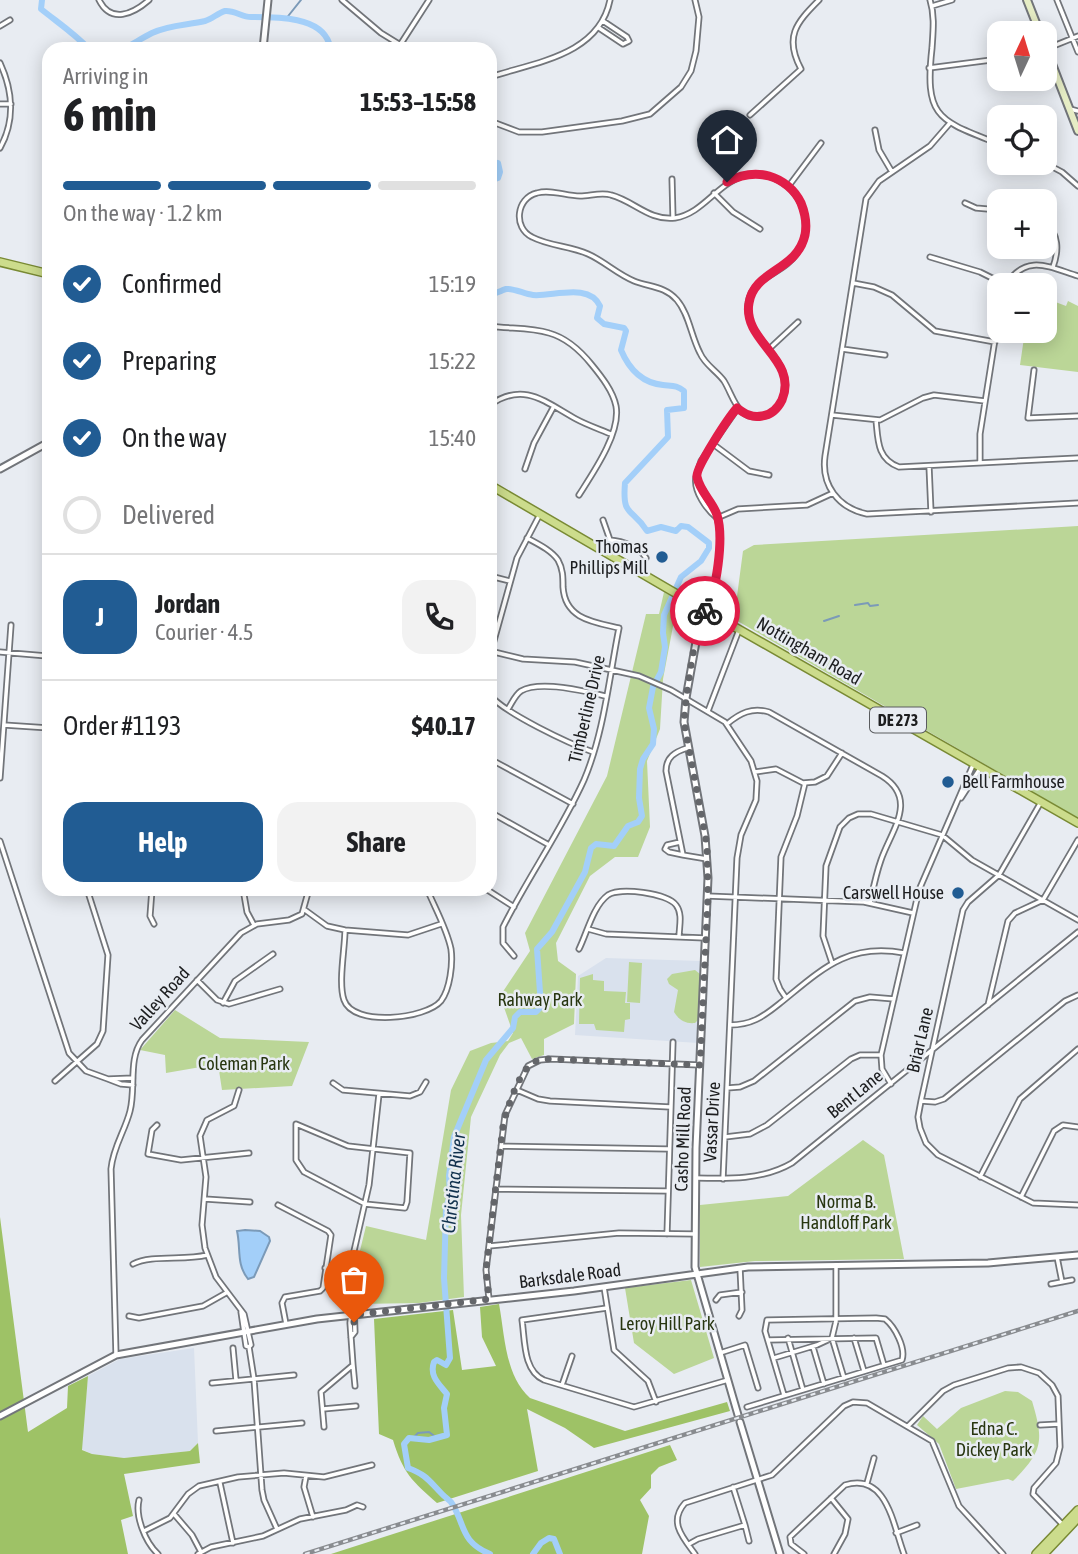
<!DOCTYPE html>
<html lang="en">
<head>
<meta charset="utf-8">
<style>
  body { margin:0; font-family:"Asap Condensed",sans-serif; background:#f2f2f2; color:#202124; height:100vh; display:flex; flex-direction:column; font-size:26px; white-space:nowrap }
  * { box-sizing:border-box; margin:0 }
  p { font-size:23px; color:#757577 }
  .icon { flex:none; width:38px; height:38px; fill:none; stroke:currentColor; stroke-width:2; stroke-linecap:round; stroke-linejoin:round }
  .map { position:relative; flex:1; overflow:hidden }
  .drawer { position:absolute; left:42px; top:42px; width:455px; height:854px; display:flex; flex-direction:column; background:#fff; border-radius:21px; box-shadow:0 4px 18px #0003 }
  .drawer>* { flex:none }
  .needle { width:46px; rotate:4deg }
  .fabs { position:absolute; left:987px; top:21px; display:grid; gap:14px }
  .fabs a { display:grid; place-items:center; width:70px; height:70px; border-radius:14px; background:#fff; box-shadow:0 4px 18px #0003; font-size:35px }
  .pin { position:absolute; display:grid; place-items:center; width:60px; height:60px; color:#fff; margin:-72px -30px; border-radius:50% 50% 50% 0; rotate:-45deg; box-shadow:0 0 7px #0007 }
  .pin .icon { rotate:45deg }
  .courier { position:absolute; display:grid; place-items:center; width:70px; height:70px; margin:-35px; border:5px solid #e11d48; border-radius:50%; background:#fff; color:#222; box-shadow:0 2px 9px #0007 }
  .summary em { font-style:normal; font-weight:700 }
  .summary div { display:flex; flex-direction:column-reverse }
  .summary { display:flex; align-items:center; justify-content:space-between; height:119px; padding:0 21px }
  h1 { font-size:46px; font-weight:700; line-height:52px }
  .bar { display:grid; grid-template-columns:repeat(4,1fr); gap:10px 7px; align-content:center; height:84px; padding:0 21px }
  .bar i { height:9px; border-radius:5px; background:#e0e0e0 }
  .bar .current { background:#215c93 }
  .bar p { grid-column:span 4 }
  .line { display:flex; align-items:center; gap:18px; padding:0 21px; border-top:2px solid #e0e0e0 }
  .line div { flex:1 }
  .round { display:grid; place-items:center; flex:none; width:74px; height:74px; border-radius:21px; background:#f2f2f2 }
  ol { padding:0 21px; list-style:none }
  li { display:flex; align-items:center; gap:21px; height:77px }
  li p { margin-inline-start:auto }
  li .icon { padding:7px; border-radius:50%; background:#215c93; color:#fff; stroke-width:4 }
  li:last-child { color:#757577 }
  li i { width:38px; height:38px; border:4px solid #e0e0e0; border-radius:50% }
  .primary-button { display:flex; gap:14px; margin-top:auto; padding:14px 21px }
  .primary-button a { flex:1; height:80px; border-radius:21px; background:#215c93; color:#fff; font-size:28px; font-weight:700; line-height:80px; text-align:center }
  .primary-button a+a { background:#f2f2f2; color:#202124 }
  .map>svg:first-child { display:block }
</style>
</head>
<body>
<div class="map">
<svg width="1078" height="1554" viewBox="0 0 1078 1554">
  <rect width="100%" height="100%" fill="#e8ecf2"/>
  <path fill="#d9e1ed" d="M606,958L701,961L698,1043L575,1035L578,976Z
    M194,1348L198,1443L190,1451L124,1458L92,1454L81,1449L88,1376L120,1359Z"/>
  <path fill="#bbd697" d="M1045,298L1066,306L1068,301L1078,306V372L1020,365L1025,331H1045Z
    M1078,526V818L734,619L743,551L754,545Z
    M664,592L678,600L663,679L660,729L647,761L650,827L638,857H615L590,876L556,943L558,961L576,974L574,1024L544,1039V1055L532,1059L521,1038L509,1043L500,1055L471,1117L461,1215L464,1297L419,1303L359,1304L355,1271L366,1226L426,1240L451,1090L470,1051L491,1043L508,1041L513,1033L500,996L530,951L525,933L607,776L646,614H659Z
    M629,962L642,963L640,1003L627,1002Z
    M695,970L700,974L698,1020L695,1023C685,1024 679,1020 674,1012L678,990L669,984L667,979L672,974Z
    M593,974V980L604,981V991L626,992L625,1003H630V1019L625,1020L624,1032L596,1030L594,1024H579L580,978Z
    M175,1010L220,1038L309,1042L292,1086L222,1090L218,1064L166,1073L165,1055L140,1050Z
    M863,1140L884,1155L904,1259L755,1261L700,1267V1205L788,1196Z
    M691,1280L714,1358L674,1374L634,1343L625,1288Z
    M1005,1391L1018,1392L1032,1401C1044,1441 1043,1451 1013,1481L1008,1479L956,1489L939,1444L917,1425L923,1416L937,1429L961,1408Z"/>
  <path fill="#9ec266" d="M0,1217L28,1432L67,1408L68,1386L88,1376L82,1450L92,1454L124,1458L190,1451L198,1443L200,1463L124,1474L133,1516L121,1520L128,1554H0Z
    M499,1304C505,1336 505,1376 530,1398L625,1431L727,1402L730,1411L594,1448L565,1428L527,1409L538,1471L437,1503C412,1481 403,1473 393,1440L379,1434L374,1319L453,1310L462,1370L496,1366L482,1337L480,1307Z
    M670,1445L677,1460L659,1467L651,1475V1488L640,1500L649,1516L642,1554H331Z"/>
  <path fill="#a3cff9" stroke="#7b9ab8" stroke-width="2" d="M245,1230L260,1231L269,1237L270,1241L254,1277L248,1279C236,1264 241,1248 237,1231Z"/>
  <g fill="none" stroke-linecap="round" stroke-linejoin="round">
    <path stroke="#7b9ab8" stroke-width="2" d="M285,20L301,0
      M855,605L868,603L870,606L878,605
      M824,621L839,616
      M413,1438L418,1433L429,1432L437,1438"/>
    <path stroke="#a3cff9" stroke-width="6" d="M42,0L41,9C57,22 74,33 89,49
      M123,49C133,44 142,38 152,33C168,25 188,25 205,21C212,19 218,13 225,11C234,10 242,17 251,17C275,17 320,16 329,43L328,49
      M490,162L498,163L500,172L498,178L490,181
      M490,1554C459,1541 466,1524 451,1502C450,1501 444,1496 443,1495C429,1481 427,1475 408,1468L404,1444L409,1438L429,1440L447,1435L444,1408L447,1394C439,1384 429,1376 434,1362L437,1360L446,1365L450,1358L444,1278L446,1209L450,1194L449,1176L454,1137L486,1060L513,1028L515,1017L520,1012H536L541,1007L537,949L552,932L585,872L591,848L596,844L614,846L628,826L638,822L642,816L639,798L640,769L643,759L653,744L654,729L649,708L653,687L661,672L665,647L663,633L664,615L681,577L701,561L709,548V543L688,527L681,526L676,531L661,527L647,531C632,507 622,518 625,483L668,437L667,410L684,408V391C677,385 672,386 663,385C642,383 629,369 621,350L626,331L624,328L604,324L597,318L600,306C589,282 552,297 533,295C524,294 514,288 506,289C499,291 498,294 490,293
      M533,1554L541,1543L549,1538L554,1539L560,1554"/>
    <g stroke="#72757a" stroke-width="7">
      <path id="minor" d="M99,0C111,24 133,14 149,0
        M342,0L381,33L407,49
        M930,0C935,16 933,32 932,48C924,119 939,120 999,144
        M1057,0L1078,52
        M932,6L952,0
        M0,26L10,20
        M599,28L623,44L629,41L627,37L603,21
        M400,45L429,0
        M1046,49L1078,36
        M0,63C13,91 15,121 0,148
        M929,68L999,59
        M490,77C536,62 599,55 610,0
        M0,104H11
        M1070,109L1078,111
        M750,115L801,69C784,37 796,23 819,0
        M490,121L519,132H542L622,121L650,114L681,87L691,71L696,51L699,17L695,0
        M950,123L930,146L879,181L866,199L825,456C821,485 838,508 867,514L1078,503
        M875,130L879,150L892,172
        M1045,163L1062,172L1078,186
        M752,174C770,174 787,182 797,197C811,218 807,248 787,264C771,277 751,281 748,304C744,342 799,359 782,399C779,407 772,414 763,416C737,422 734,397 724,381C717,371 705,365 700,353C691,336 689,314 677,300C665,286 649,287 634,281C617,274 604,261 588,254C570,246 549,246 532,237C513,228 516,198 537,193C551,189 566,196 580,196C590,196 601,192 611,195C634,201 649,221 675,218C706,213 719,178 752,174Z
        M672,179L673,218
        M788,187L821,143
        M714,193L733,212L760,229
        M965,203L976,208L999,210
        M1045,221C1059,235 1059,250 1053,267
        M930,257L980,272L1006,285
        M853,283L874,287L892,295L935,331L995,342
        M1006,285C1026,253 1049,267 1078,276
        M490,326C509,329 530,327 549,333C567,338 580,350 592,365C601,376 613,391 616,406C621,433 593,473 579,495
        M769,349L798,322
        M842,349L885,355
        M1034,370L1028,418L1078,416
        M490,405C524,381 545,402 576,419C587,425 599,429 611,434
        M832,415L880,420L923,398L934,395L985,401
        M876,420C878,440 877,459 899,467L1078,458
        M713,444L749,471L769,475
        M980,463V434L999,314
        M929,466L931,512
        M525,469L534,443L554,406
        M696,477C702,491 714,504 717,518C707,510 693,491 696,477Z
        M696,477L701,461L737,409
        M603,520L610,540
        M605,550L610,540C623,541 639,547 646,558
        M490,576L510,581
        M706,610C717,591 724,539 717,518L738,509L807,505L833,493
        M490,623L498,625
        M490,651L523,659L575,662L639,676L671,690L725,722L751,761L757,781L756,800L741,835L737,858L723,1179
        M0,652L47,656
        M490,655L517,558L539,516
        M490,695C504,713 570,744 593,752
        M508,709C512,703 515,695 521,691C540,680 585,691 605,696
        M708,711L739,630
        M727,724C740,713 752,707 769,712L882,776C919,799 891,831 881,860C876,874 873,889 870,903
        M4,725L49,728
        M687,748C675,752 666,757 666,771L683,855L707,859
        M490,759L573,804
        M755,772L776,769L803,783L815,782L827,776L842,753
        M0,778L11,625
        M961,798L981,767
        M1041,802L999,875L968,902L963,910L921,1101L918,1117L920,1128L926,1143L938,1155L1033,1203L1078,1205
        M490,812L549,845
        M0,841L69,1053L86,1071L108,1079
        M680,842L667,845L665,849L669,852L683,855
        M152,889L150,916L154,924
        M243,889L247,912L254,925
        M486,889L514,907
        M707,896L864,902L913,913
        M305,910L327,926L345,930L408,935L441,924
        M588,929L606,934L705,938
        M345,930C345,948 338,983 344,1000C353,1027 426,1019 441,1001C450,989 453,964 451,949C447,929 435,908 427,889
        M579,949C587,933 593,906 608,895C620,887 667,893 676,905C683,914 679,927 679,937
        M514,956L503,943V927C528,877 561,831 584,780C604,733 609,678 619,628C593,622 565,619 563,587C563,577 563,569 558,560C551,550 538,544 527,538
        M832,963L823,936L826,866L840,827L849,818L858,814H871L942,835L972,860L1078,920
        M197,980L217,1000L229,1004L280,989
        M786,998L780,989L776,979L781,857L797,816L805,783
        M223,1003L235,981L273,954
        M988,1005L1008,921L1015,913L1043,900L1078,840
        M730,1025C751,1025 763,1017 779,1004C820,971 847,942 904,953
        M55,1081L97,1044L103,1031L108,955L87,889
        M333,1083L343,1090L410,1096L420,1092L426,1082
        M891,1084L882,1069L881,1055L919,890L973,765
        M133,1085L121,1084L108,1079L133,1078
        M727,1088L740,1087L754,1081L855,1001L870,997L894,999
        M239,1090L234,1106L207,1120L200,1136L206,1177L202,1225L205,1248L216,1277L244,1314L251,1345L249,1347L246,1346L241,1312
        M517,1090L538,1099L550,1101L670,1107
        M921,1101L935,1102L944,1099L1065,1001L1078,995
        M296,1124L348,1146L410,1153L407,1202L405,1208L365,1204L304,1172L296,1160Z
        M157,1125L152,1130L148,1154L181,1160L249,1153
        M725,1137L750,1134L767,1125L851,1059L860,1055H881
        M501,1146L668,1149
        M980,1177L1020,1099L1078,1049
        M696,1178C728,1179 763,1180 792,1163L1078,932
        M496,1189L668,1191
        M1021,1197L1054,1131L1063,1125L1078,1127
        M205,1199L250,1202
        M278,1205L328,1231L331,1235L323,1288L320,1291L285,1297L282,1303L286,1324
        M667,1234L673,1042
        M489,1246L619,1233L695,1234
        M1057,1257L1062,1282
        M133,1264C152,1254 184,1261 207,1255
        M325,1268L350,1270
        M1051,1284L1072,1280
        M604,1287L614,1350L648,1381L656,1402
        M489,1299L486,1270L505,1115L528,1066L540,1060L551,1059L700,1065
        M716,1300L720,1295L742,1292
        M607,1308L522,1320C525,1340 523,1371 544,1380L634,1407L728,1380
        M129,1316L139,1318L203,1306L226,1293
        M739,1316L742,1310L740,1268
        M351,1337L355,1332L354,1303L349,1273L369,1185L379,1094
        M788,1338L803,1390
        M832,1338L844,1378
        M854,1338L864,1371
        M768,1340L876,1338L884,1365
        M249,1347L254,1379L262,1490L264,1500L277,1529
        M813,1347L824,1384
        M233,1348L236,1380
        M720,1353L745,1345L758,1388
        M116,1355L111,1169C113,1147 125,1131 130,1111C136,1088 128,1059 142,1040L241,933L257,924L289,920L302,914L309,889
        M774,1358L817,1345L832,1338L836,1321V1265
        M353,1365L355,1386
        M212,1383L294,1375
        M562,1385L572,1356
        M747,1407L902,1360C906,1348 895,1327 885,1319L876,1318L767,1320L765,1331L784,1395
        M323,1409L356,1406
        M1040,1425L1059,1424
        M908,1426L943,1391L954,1385L1008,1368L1021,1367L1039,1373L1052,1385L1058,1396L1060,1447L1056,1463L1034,1488L1033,1494L1063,1525
        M324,1427L321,1392L353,1365L350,1323L352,1301
        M216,1431L302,1423
        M306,1476L304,1487L313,1517
        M220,1483L233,1543
        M867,1483L874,1458
        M831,1498L848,1519L845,1534L834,1554
        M139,1500C135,1516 145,1542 158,1554
        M174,1514L192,1535L201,1552
        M745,1525L749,1541
        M144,1531L170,1518L188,1494L199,1486L238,1477L284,1473L324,1477L372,1465
        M896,1533L917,1525
        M689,1544L698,1539L745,1525L733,1487
        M198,1554L211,1547L263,1536L300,1519L346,1510L357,1505L363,1507
        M695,1554C683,1538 668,1522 685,1503L772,1475L844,1406L853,1402L867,1403L932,1441L959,1506L1003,1554
        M804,1554L791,1544L790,1537L845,1485C887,1472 893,1525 904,1554"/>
    </g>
    <g stroke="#72757a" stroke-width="9">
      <path id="tertiary" d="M263,49L268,0
        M0,469L49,442
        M705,610L699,625L686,698L684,722L705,836L708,878L696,1148L695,1267L738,1415
        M0,1416L116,1355L317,1319L574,1291L748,1267L988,1263L1078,1255
        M740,1422L780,1554"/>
    </g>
    <g stroke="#72757a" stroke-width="10">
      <path id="secondary" d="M1027,0L1040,33
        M1045,46L1078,131"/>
    </g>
    <g stroke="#798a34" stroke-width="10">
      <path id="primary" d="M0,262L49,274
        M490,485L670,590L1078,823
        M1036,1554L1078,1510
        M1044,1554L1078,1518"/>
    </g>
    <use href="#minor" stroke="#fff" stroke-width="3.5"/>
    <use href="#tertiary" stroke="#fff" stroke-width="5"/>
    <use href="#secondary" stroke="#e6edc5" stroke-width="6"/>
    <use href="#primary" stroke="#ccdc8c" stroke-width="7"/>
    <g stroke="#898c90" stroke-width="4.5">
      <path id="rail" d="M305,1554L1078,1311"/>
    </g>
    <use href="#rail" stroke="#e8ecf2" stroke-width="2" stroke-dasharray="5" stroke-linecap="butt"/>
  </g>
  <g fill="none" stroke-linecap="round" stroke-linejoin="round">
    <path stroke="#64666a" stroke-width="7" stroke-dasharray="0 12.6" d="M354,1322L355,1315L489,1299L486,1270L503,1126C506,1111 518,1075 530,1065C536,1060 543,1059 551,1059L700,1065L708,896L707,845L684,722C685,702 695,626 705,611"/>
    <path stroke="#e11d48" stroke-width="9" d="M705,611C717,592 724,537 717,515C713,502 700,492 697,477C695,468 729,417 737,408C745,414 752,418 762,416C771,415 778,408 782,400C799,359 742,342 749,303C754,270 797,271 805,235C807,225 805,213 801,203C795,190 783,180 769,176C754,172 740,175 727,182"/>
  </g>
  <g fill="#215c93" stroke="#e8ecf2" stroke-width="2.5">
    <circle cx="662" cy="557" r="7"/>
    <circle cx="948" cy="782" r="7"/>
    <circle cx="958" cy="893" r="7"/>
  </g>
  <g text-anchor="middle" stroke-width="5" stroke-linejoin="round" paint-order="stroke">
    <rect fill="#e8ecf2" stroke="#5a5c5f" stroke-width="2" x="870" y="707.5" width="56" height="25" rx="5"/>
    <g font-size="16" font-weight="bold" fill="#1d1e20">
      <text x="898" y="726">DE 273</text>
    </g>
    <g font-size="18" fill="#1d1e20" stroke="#e8ecf2" text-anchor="end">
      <text x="648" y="553">Thomas<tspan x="648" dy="21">Phillips Mill</tspan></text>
      <text x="962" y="788" text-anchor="start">Bell Farmhouse</text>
      <text x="944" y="899">Carswell House</text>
    </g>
    <g font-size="18" fill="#1d1e20" stroke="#e8ecf2">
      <text transform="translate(809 651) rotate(30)" y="6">Nottingham Road</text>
      <text transform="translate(587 709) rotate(-77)" y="6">Timberline Drive</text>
      <text transform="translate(160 999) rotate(-48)" y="6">Valley Road</text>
      <text transform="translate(920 1040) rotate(-77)" y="6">Briar Lane</text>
      <text transform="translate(855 1094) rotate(-39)" y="6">Bent Lane</text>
      <text transform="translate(712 1122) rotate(-87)" y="6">Vassar Drive</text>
      <text transform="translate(683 1139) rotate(-88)" y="6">Casho Mill Road</text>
      <text transform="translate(570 1276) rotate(-7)" y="6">Barksdale Road</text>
    </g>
    <g font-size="18" fill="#283610" stroke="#e8ecf2">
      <text x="540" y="1006">Rahway Park</text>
      <text x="244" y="1070">Coleman Park</text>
      <text x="846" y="1208">Norma B.<tspan x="846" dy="21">Handloff Park</tspan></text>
      <text x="667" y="1330">Leroy Hill Park</text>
      <text x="994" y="1435">Edna C.<tspan x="994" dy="21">Dickey Park</tspan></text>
    </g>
    <g font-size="19" font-style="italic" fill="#11314d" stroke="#e8ecf2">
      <text transform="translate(453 1183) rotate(-84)" y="7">Christina River</text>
    </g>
  </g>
</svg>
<div class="fabs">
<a><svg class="needle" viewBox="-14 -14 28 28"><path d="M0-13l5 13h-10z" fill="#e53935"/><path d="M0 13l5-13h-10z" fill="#757577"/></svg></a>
<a><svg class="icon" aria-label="locate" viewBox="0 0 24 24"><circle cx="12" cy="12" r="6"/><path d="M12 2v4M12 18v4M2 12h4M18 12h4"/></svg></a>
<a>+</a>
<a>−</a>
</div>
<div class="pin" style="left:354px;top:1322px;background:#ea580c"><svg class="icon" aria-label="bag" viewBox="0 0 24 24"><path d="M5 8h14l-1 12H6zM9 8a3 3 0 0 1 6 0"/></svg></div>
<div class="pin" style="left:727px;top:182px;background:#1f2937"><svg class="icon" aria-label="home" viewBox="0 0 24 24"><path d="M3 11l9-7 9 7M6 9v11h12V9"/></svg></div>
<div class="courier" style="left:705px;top:611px"><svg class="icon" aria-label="bike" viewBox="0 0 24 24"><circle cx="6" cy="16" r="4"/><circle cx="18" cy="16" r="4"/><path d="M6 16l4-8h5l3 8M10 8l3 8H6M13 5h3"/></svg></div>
<section class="drawer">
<div class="summary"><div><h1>6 min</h1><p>Arriving in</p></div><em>15:53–15:58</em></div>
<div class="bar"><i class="current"></i><i class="current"></i><i class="current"></i><i></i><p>On the way · 1.2 km</p></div>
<ol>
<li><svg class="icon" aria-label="check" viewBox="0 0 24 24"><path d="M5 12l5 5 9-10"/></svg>Confirmed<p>15:19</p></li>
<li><svg class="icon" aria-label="check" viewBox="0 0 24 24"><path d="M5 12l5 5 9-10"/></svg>Preparing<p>15:22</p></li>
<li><svg class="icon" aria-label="check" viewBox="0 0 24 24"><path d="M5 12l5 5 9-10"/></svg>On the way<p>15:40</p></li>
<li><i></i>Delivered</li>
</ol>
<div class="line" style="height:126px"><b class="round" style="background:#215c93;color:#fff">J</b><div><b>Jordan</b><p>Courier · 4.5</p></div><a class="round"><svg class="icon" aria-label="phone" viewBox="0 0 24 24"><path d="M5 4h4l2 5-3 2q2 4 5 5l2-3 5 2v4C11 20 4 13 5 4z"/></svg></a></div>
<div class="line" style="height:91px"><div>Order #1193</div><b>$40.17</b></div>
<div class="primary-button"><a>Help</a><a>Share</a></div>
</section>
</div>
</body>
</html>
